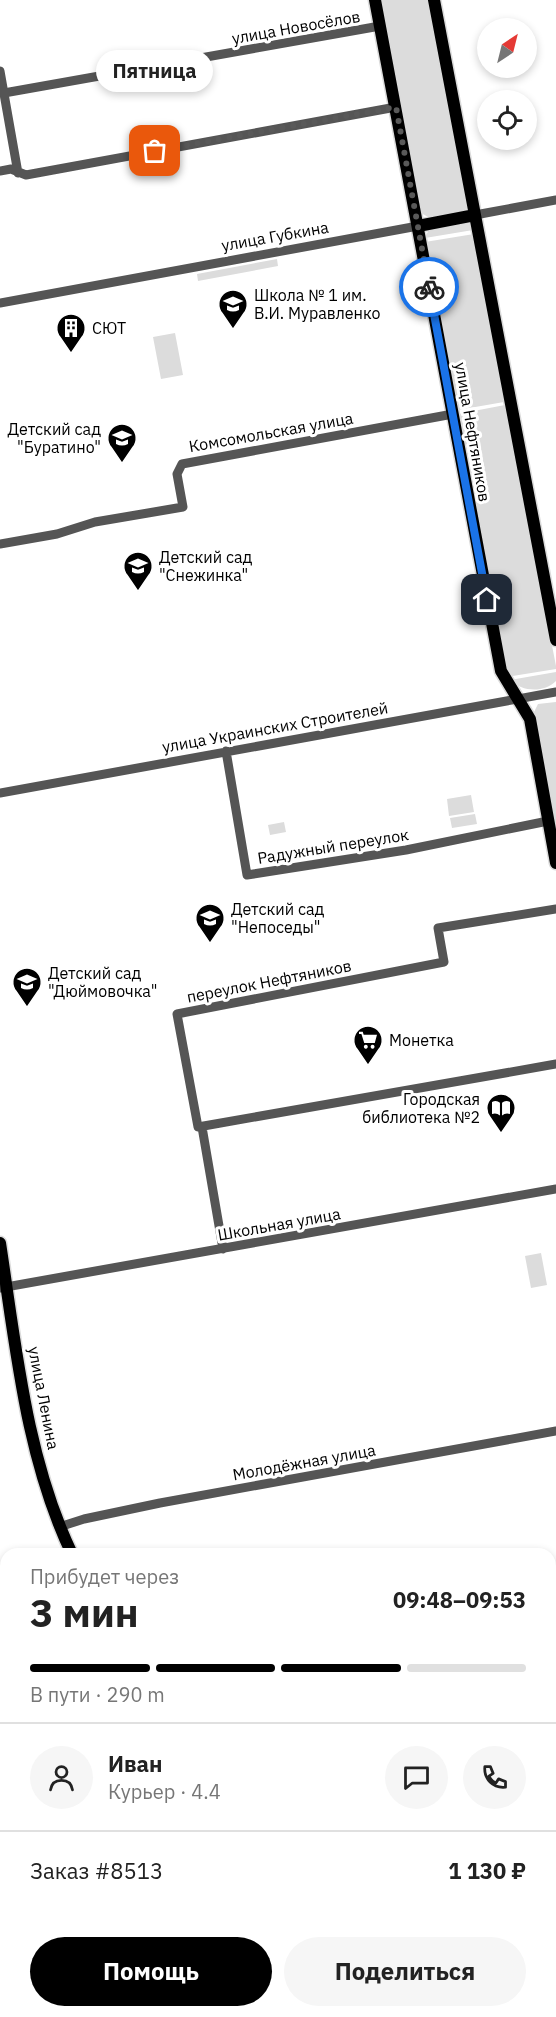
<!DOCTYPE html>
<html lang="ru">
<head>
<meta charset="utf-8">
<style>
  body { margin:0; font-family:"IBM Plex Sans",sans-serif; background:#f6f6f6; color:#222; height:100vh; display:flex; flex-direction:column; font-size:22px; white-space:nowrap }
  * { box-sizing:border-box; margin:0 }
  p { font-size:20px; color:#767676 }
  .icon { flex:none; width:33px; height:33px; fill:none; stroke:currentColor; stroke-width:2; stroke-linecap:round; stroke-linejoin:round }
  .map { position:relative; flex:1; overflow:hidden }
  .side { position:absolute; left:0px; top:1548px; width:556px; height:470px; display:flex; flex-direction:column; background:#fff; border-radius:18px 18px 0 0; box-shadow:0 3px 9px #0003 }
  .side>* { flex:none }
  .needle { width:39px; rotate:35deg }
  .buttons { position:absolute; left:477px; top:18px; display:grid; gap:12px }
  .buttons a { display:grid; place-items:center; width:60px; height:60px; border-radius:50%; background:#fff; box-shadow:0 3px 9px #0003; font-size:30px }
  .pin { position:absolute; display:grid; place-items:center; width:51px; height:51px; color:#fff; margin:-26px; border-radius:12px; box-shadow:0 3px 9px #0006 }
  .courier { position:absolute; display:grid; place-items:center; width:60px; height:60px; margin:-30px; border:4px solid #1a73e8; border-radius:50%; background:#fff; color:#222; box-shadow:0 2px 8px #0007 }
  .bubble { position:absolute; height:42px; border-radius:21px; background:#fff; box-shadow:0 3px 9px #0003; font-size:20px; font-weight:700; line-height:42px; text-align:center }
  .summary em { font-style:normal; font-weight:700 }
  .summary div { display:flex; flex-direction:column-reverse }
  .summary { display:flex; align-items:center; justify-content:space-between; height:102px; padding:0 30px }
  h1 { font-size:39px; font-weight:700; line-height:45px }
  .bar { display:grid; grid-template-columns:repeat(4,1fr); gap:9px 6px; align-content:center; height:72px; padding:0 30px }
  .bar i { height:8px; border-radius:4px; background:#e0e0e0 }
  .bar .current { background:#000 }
  .bar p { grid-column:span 4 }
  .line { display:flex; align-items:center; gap:15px; padding:0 30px; border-top:2px solid #e0e0e0 }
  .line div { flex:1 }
  .round { display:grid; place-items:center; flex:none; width:63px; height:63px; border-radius:32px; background:#f6f6f6 }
  .button { display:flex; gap:12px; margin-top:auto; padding:12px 30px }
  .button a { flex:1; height:69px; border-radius:36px; background:#000; color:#fff; font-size:24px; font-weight:700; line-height:69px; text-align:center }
  .button a+a { background:#f6f6f6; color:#222 }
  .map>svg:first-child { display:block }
</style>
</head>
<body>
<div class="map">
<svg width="556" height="2017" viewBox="0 0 556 2017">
  <rect width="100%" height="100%" fill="#fff"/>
  <path fill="#dcdcdc" d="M381,0H427L468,203L465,211L430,218L421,213Z
    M464,222L470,224L473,230L425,238L429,229Z
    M474,234L504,402L458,410L425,242Z
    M277,259L278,266L198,281L197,274Z
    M175,333L183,375L161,379L153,337Z
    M505,405L556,666V669L507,677L458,414Z
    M556,672V681C544,693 522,692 510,680Z
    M556,702V836L533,714L538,704Z
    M471,795L474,812L449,816L447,799Z
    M475,814L477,824L452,828L450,818Z
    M284,822L286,832L270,835L268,825Z
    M541,1253L547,1285L531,1288L525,1256Z"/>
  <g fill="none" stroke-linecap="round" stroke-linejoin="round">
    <g stroke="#dbdbdb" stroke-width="15">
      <path id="major" d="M375,0L501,671L530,719L556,863
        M434,0L556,640
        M418,226L475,215
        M0,1243C16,1347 26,1458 72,1554
        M550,1720L556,1717"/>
    </g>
    <path stroke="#555" stroke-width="9" d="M0,71L18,173
      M4,93L380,26
      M0,171L11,169L26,175L396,107
      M475,215L556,200
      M0,303L418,226
      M0,544L57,534L95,522L183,507L177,474L182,464L453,414
      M226,751L247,875L406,850L548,821
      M0,793L556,692
      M556,909L438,928L444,962L177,1014L198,1127L556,1064
      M202,1127L223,1249
      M0,1288L556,1189
      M59,1527L84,1519L160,1503L556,1431
      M345,2012L348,2017"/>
    <use href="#major" stroke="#000" stroke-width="12"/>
  </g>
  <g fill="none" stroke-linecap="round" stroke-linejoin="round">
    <path stroke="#595959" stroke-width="6" stroke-dasharray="0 10.8" d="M155,151L396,107L429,287"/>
    <path stroke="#1a73e8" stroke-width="8" d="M429,287L487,600"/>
  </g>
  <defs>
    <g id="school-pin" transform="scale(1.5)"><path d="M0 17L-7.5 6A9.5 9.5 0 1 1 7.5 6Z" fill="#000" stroke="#fff"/><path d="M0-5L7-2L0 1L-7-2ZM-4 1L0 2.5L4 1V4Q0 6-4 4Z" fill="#fff"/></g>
    <g id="building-pin" transform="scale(1.5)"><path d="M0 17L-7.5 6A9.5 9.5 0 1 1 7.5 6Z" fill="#000" stroke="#fff"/><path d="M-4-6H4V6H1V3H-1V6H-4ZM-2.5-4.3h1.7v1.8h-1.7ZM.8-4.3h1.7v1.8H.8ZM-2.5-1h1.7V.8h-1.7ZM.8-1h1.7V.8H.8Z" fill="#fff"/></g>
    <g id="supermarket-pin" transform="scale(1.5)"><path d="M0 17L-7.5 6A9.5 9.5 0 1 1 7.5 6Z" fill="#000" stroke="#fff"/><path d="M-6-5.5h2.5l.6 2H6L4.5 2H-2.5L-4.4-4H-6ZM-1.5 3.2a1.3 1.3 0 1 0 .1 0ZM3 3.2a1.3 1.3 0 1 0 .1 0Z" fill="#fff"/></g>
    <g id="library-pin" transform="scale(1.5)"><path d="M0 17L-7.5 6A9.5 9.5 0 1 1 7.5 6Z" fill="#000" stroke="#fff"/><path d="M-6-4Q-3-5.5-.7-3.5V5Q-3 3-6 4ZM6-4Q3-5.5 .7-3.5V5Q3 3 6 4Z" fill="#fff"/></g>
  </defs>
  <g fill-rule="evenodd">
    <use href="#school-pin" x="233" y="304"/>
    <use href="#building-pin" x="71" y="328"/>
    <use href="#school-pin" x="122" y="438"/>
    <use href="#school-pin" x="138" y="566"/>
    <use href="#school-pin" x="210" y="918"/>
    <use href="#school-pin" x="27" y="982"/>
    <use href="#supermarket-pin" x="368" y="1040"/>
    <use href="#library-pin" x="501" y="1108"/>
  </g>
  <g text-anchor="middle" stroke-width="6" stroke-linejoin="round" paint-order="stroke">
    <g font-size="16" fill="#000" stroke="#fff">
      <text transform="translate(296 27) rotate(-10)" y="6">улица Новосёлов</text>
      <text transform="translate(275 236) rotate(-10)" y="6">улица Губкина</text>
      <text transform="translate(271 432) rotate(-10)" y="6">Комсомольская улица</text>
      <text transform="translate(473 432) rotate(80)" y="6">улица Нефтяников</text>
      <text transform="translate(275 727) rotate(-10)" y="6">улица Украинских Строителей</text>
      <text transform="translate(333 846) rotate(-9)" y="6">Радужный переулок</text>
      <text transform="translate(269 981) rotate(-11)" y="6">переулок Нефтяников</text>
      <text transform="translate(279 1224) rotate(-10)" y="6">Школьная улица</text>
      <text transform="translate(44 1398) rotate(79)" y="6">улица Ленина</text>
      <text transform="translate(304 1462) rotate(-10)" y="6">Молодёжная улица</text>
    </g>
    <g font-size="16" fill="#000" stroke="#fff" text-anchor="start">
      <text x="254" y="301">Школа № 1 им.<tspan x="254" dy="18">В.И. Муравленко</tspan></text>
      <text x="92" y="334">СЮТ</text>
      <text x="101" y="435" text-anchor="end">Детский сад<tspan x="101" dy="18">"Буратино"</tspan></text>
      <text x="159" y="563">Детский сад<tspan x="159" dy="18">"Снежинка"</tspan></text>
      <text x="231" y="915">Детский сад<tspan x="231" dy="18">"Непоседы"</tspan></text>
      <text x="48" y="979">Детский сад<tspan x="48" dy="18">"Дюймовочка"</tspan></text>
      <text x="389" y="1046">Монетка</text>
      <text x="480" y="1105" text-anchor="end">Городская<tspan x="480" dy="18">библиотека №2</tspan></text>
    </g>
  </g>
</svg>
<div class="buttons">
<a><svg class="needle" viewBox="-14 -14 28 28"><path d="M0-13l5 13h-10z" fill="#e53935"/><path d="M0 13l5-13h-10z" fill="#767676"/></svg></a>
<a><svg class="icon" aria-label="locate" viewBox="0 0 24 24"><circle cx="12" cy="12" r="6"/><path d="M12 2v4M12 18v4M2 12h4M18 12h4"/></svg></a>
</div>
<div class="pin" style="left:155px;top:151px;background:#ea580c"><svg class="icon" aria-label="bag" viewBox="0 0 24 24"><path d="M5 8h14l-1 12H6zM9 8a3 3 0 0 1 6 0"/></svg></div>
<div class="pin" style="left:487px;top:600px;background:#1f2937"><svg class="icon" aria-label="home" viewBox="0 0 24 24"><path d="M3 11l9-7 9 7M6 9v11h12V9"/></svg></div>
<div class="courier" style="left:429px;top:287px"><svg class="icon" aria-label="bike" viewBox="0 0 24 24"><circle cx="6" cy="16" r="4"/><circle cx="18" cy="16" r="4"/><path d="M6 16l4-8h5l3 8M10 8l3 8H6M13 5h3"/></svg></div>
<div class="bubble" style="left:96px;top:50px;width:117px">Пятница</div>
<section class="side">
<div class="summary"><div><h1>3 мин</h1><p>Прибудет через</p></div><em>09:48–09:53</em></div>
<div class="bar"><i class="current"></i><i class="current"></i><i class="current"></i><i></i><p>В пути · 290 m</p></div>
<div class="line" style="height:108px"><a class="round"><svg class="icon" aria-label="person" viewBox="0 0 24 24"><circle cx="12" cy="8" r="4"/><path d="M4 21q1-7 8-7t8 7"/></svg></a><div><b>Иван</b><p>Курьер · 4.4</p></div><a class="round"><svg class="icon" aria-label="chat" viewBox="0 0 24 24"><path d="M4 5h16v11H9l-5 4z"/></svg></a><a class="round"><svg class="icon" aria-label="phone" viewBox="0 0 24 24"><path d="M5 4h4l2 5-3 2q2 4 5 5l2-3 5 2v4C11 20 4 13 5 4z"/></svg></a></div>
<div class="line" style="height:78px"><div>Заказ #8513</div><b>1 130 ₽</b></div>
<div class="button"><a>Помощь</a><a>Поделиться</a></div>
</section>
</div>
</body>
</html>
